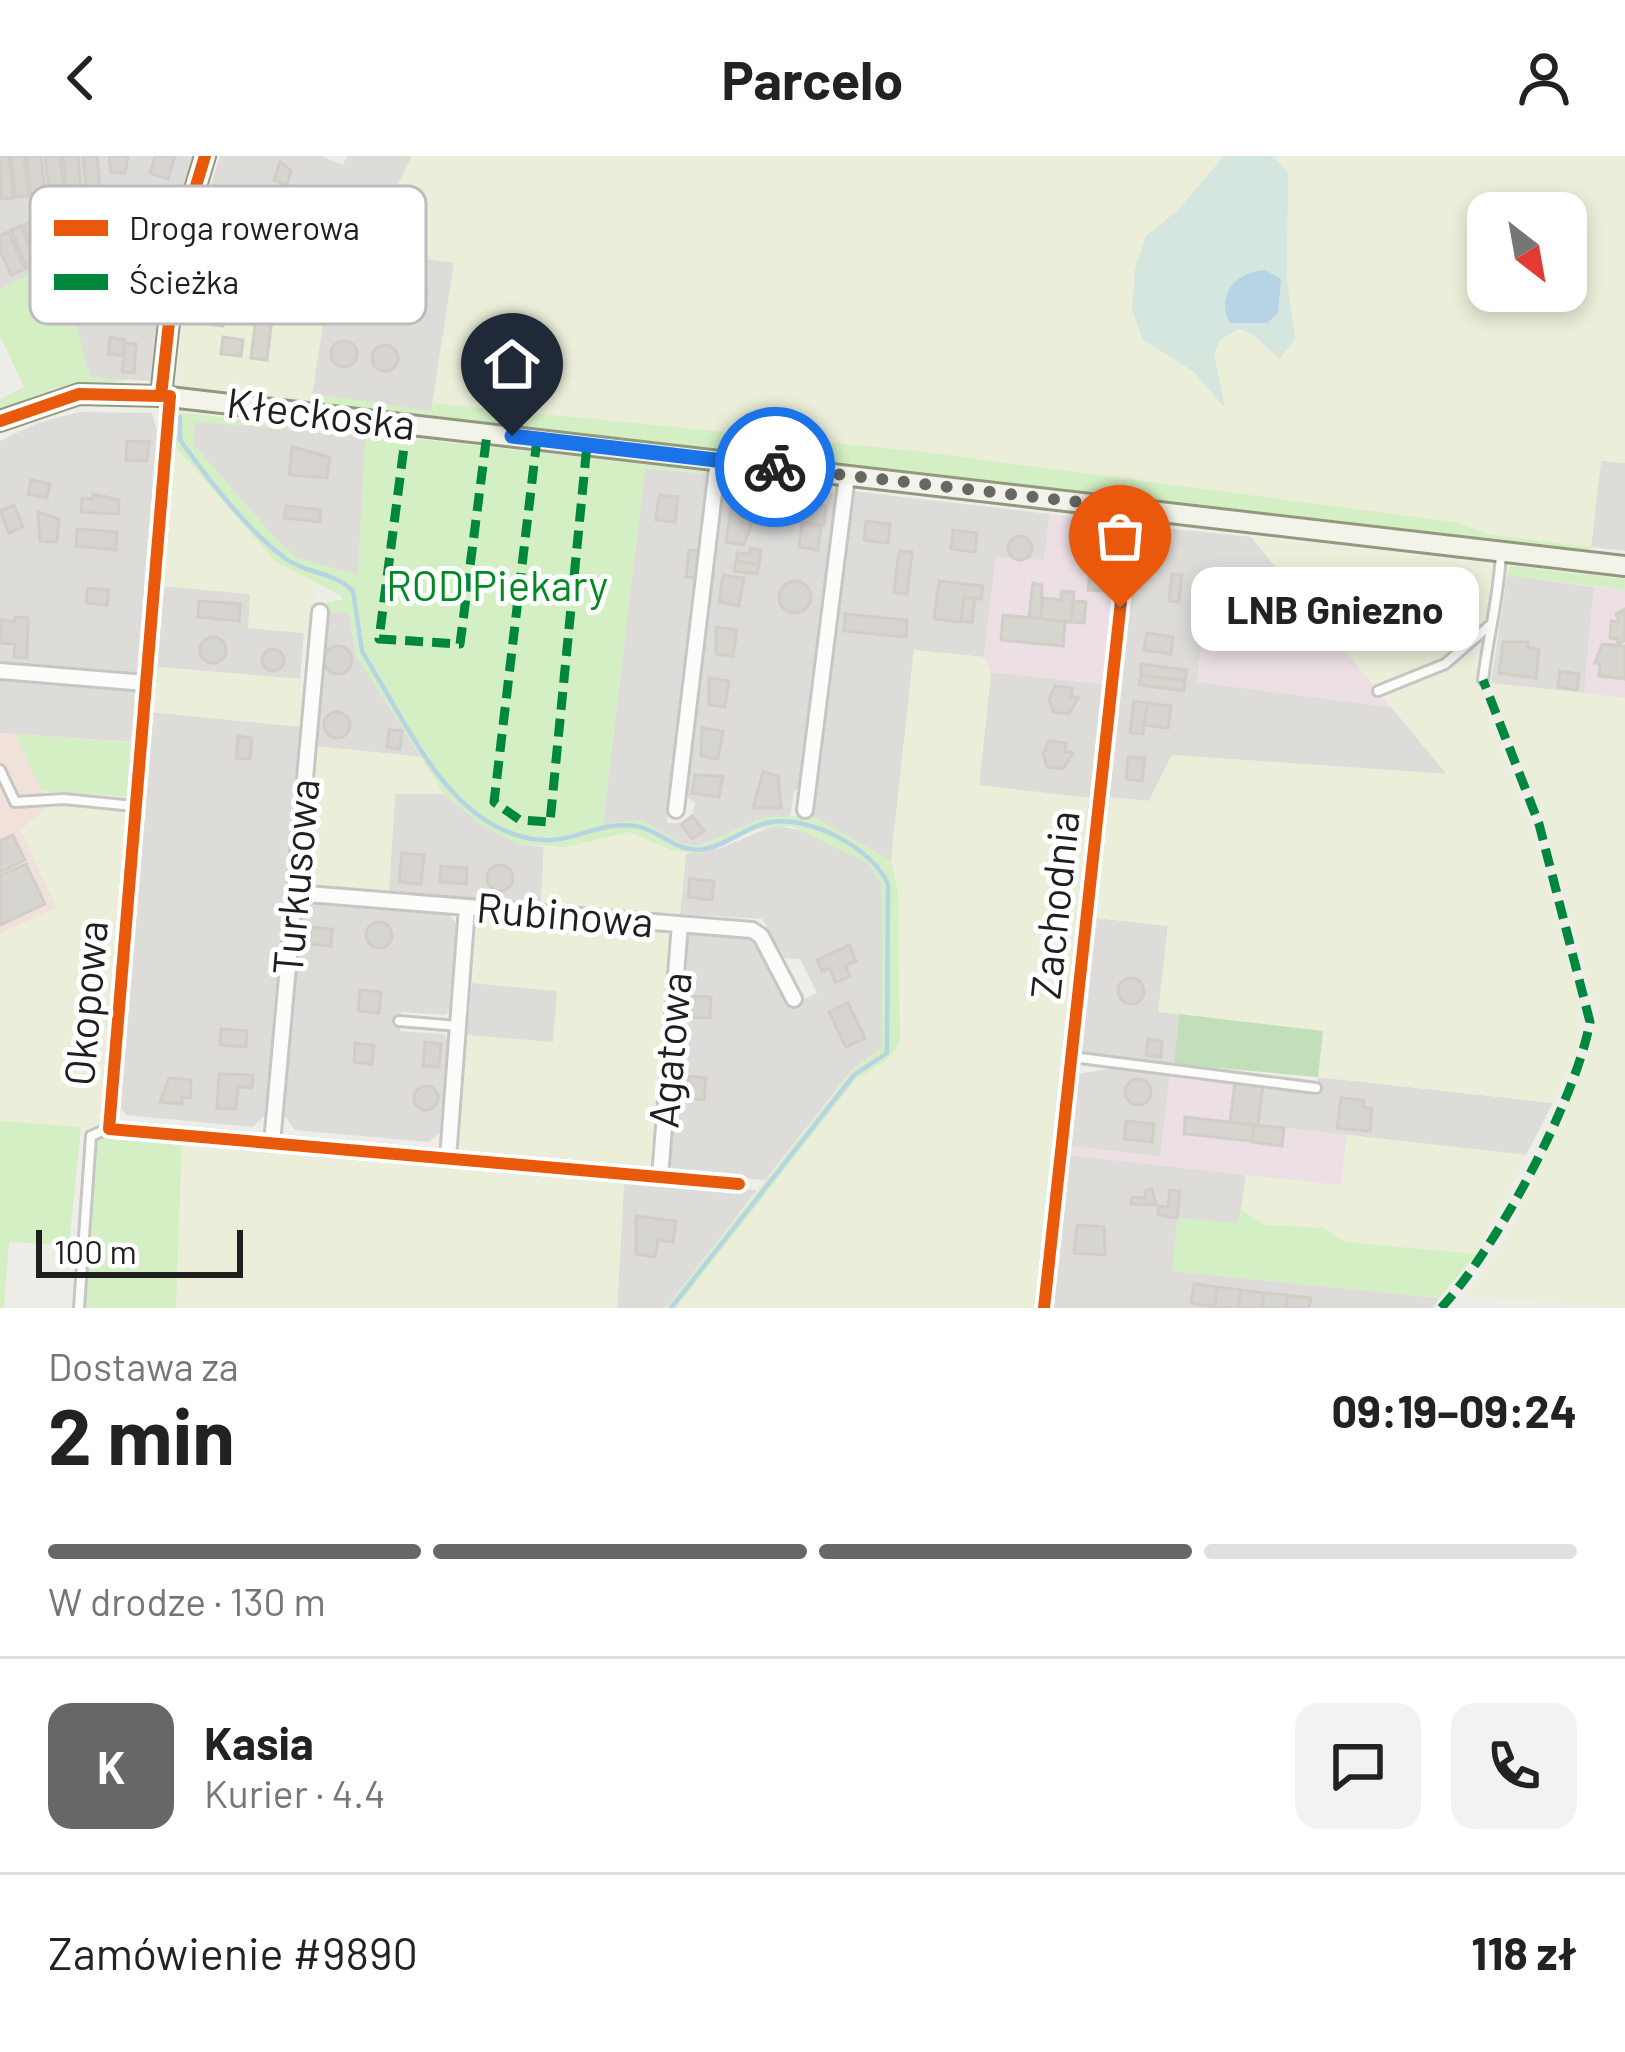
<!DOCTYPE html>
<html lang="pl">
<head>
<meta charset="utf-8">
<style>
  body { margin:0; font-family:Barlow,sans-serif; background:#f2f2f2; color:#222; height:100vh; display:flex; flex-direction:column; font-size:45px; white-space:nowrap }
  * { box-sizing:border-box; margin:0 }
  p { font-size:39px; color:#767676 }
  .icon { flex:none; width:66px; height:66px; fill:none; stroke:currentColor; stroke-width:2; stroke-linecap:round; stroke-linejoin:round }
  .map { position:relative; height:1152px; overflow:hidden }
  .details { display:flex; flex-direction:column; background:#fff; flex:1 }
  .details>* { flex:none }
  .needle { width:78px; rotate:149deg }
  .fabs { position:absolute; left:1467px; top:36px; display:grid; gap:24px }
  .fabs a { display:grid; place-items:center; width:120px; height:120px; border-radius:24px; background:#fff; box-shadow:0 6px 18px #0003; font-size:60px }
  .scale { position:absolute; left:36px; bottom:30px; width:207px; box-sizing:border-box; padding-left:12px; border:6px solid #1f1f1f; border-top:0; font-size:33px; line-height:42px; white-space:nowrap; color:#1f1f1f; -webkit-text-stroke:9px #fff; paint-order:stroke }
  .pin { position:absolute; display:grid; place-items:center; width:102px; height:102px; color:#fff; margin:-123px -51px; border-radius:50% 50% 50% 0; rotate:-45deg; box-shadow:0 0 12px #0007 }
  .pin .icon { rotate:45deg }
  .courier { position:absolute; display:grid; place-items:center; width:120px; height:120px; margin:-60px; border:9px solid #1a73e8; border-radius:50%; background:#fff; color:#222; box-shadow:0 3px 15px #0007 }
  .bubble { position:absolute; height:84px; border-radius:24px; background:#fff; box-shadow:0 6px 18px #0003; font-size:39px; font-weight:700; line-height:84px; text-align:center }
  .head em { font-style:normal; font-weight:700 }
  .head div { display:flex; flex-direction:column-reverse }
  .head { display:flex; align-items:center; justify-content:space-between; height:204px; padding:0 48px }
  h1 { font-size:78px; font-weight:700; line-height:90px }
  .bar { display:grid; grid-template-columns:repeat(4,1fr); gap:18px 12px; align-content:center; height:144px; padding:0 48px }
  .bar i { height:15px; border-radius:9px; background:#e0e0e0 }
  .bar .selected { background:#676765 }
  .bar p { grid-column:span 4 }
  .line { display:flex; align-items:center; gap:30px; padding:0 48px; border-top:3px solid #e0e0e0 }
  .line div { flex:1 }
  .round { display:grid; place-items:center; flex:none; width:126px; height:126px; border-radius:24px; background:#f2f2f2 }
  header { display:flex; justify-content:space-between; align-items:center; height:156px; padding:0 48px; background:#fff; font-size:54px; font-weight:700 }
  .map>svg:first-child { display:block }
</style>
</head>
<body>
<header><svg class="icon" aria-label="back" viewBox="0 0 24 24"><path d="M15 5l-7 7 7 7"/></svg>Parcelo<svg class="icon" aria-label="person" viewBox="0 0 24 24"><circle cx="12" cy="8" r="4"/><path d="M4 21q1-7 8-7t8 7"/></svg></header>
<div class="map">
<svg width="1625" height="1152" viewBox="0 0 1625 1152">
  <rect width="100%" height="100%" fill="#eeede7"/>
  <path fill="#dddcd9" d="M0,0H193L164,94L153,225L90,222L58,104L0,133Z
    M220,0H321L343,9L347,0H412L366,93L454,107L431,256L312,238L334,90L196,75Z
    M80,256L152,257L160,285L138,519L0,509V285L38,267Z
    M195,265L366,280L358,420L298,402L281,389L193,288Z
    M1601,304L1625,307V395L1591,391Z
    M645,312L708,318L667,667H681L692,660L695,647L683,638L725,320L829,333L837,340L802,629L794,636L790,661H766L699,690L682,688L641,664L603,668Z
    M852,335L1050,358L1044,405L996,401L984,501L914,494L891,705L812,660Z
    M1136,369L1251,381L1323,468L1205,461L1197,526L1391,551L1447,618L1172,599L1149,645L1108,641Z
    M1507,419L1594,431L1584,537L1491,527Z
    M164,430L251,438L248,472L304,477L300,523L157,511Z
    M326,455L349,457L356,499L422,601L314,590Z
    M991,516L1102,528L1090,642L979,630Z
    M0,521L136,532L132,586L0,577Z
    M151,556L302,571L266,958L253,971L126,959L117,947Z
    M395,638H444L518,688L544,691L541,749L389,735Z
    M773,670L809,675L868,707L877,717L882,728V892L852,914L765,1024L675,1016L669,1007L687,782L694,775L742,779L758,791L788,851L817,837L800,803L784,802L762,763L680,758L686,698L721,692Z
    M314,746L449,759L459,770L451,854L445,859L401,856L400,875L443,878L449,886L442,975L429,986L295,974L284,959L302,754Z
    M1097,762L1168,770L1159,855L1179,858L1174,908L1082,898Z
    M472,827L558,835L553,887L467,879Z
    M1115,912L1170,918L1160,1001L1070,990L1077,918Z
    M1318,921L1553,947L1526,999L1258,969L1263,929L1316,937Z
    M1069,999L1246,1019L1239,1067L1173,1115L1439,1142L1433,1152H1053Z
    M624,1027L757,1034L666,1152H617Z"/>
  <path fill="#f1e1db" d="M0,577L15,578L49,650L21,674L57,752L0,778Z"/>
  <path fill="#ece0e5" d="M1050,358L1119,367L1102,528L991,516L984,501L996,401L1044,404Z
    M1594,431L1625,434V542L1584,537Z
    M1205,461L1323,468L1391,551L1197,526Z
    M1170,918L1263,929L1259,969L1347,979L1342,1030L1069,999L1070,990L1160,1000Z"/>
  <path fill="#ebefd9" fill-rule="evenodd" d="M412,0H1625V307L1601,305L1591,391L1492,379L1454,366L915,295L433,247L454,107L365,94ZM1488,57H1566V135H1488Z
    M196,75L335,90L311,246L185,230L178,219L183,143Z
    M175,290L275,405L316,427L311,468L304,477L248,472L250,438L164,430Z
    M1251,381L1485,408L1493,416L1487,459L1481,474L1444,504L1375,531Z
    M914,494L984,501L991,516L979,629L1090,642L1036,1152H676L855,924L884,906L891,705Z
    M1473,497L1487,559L1532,672L1580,848L1579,888L1553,947L1318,921L1322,875L1158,856L1168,770L1097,762L1108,641L1149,645L1172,599L1446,618L1383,540Z
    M157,511L300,523L302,571L151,556Z
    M1491,527L1625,542V1152L1466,1140L1505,1086L1587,903L1598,858L1546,673Z
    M314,590L422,601L444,638H395L389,735L311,729L303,720Z
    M52,647L119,653L129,668L104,963L91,972L0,965V778L57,752L21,674Z
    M629,676L686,698L680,758L541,749L544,691Z
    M478,762L662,775L671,783L649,1012L458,993L467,879L553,886L557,835L472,827Z
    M1347,979L1526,999L1477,1098L1345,1086L1323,1072L1264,1069L1241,1053L1246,1019L1341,1029Z
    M182,984L624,1027L617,1152H176Z"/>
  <path fill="#d4efc3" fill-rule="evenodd" d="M58,103L90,221L133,224L54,232L0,255V243L24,231L0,180V133Z
    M323,239L431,255L433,247L915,295L1454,366L1492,379L1591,391V397L323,249Z
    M177,256L711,316L681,542L708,318L645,312L603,667L642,664L682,688L699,690L766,661L812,660L891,705L898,736L900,888L884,906L855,924L676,1152H666L853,914L882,892V729L868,707L791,670L758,673L699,698L674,695L629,676L565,691L518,688L481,669L444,638L356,499L349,457L326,455L327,446L342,444L341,440L275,405L175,290ZM195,266L365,280L358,419L298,402L281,389L193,288Z
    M1510,410L1625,423V434L1507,419Z
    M15,578L137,587L130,641L42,635Z
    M0,965L81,971L69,1089L9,1086L4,1152H0Z
    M112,978L182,984L176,1152H84L98,983Z
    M1241,1053L1264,1069L1324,1072L1345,1086L1477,1098L1439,1142L1172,1115L1177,1062L1238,1067Z"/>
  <path fill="#c1dfb9" d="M1179,858L1323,875L1318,921L1174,908Z"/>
  <path fill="#d4e6de" d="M1224,0H1273L1288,16L1287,125L1295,184L1279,203L1253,178L1239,173L1221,183L1214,197L1225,252L1194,216L1142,183L1132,152L1135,114L1146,80L1177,55Z"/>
  <path fill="#b7d4e4" d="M1265,114L1281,123L1278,157L1267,167H1230C1215,138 1236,116 1265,114Z"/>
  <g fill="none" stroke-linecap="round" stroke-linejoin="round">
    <path stroke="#b7d4e4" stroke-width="4.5" d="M180,261V284C209,324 246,373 286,403C307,418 335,416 353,435L362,495L370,509C405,565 439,644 501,673C566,703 586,663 636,670C661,674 676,698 704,693C729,689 748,669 772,666C811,660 873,693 888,728L887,897L854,919L671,1152"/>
  </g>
  <path fill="#d7d5cf" stroke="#d1cec8" stroke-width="3" d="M0,0H9L13,42L1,43Z
    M11,0H24L28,40L16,41Z
    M27,0H41L45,38L31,39Z
    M45,0H60L64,35L49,36Z
    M63,0H78L81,33L67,34Z
    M83,0H97L100,30L86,32Z
    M109,0H128L125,17L111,16Z
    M155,0H175L168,23L150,17Z
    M280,5L291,15L287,29L274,24Z
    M37,63L53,101L40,107L23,70Z
    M21,70L37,107L27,112L11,74Z
    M8,76L25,113L11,119L0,94V80Z
    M390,129L427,134L425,147L388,142Z
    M208,149L225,151L223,170L206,168Z
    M256,161L272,163L267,204L251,202Z
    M110,181L125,184L123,200L108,198Z
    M223,181L243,184L241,200L221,198Z
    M331 198a13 13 0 1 1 26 0a13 13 0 1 1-26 0Z
    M125,187L136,188L134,217L122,216Z
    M372 202a13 13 0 1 1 26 0a13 13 0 1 1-26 0Z
    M127,285L149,286L147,305L126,304Z
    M292,291L330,301L327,322L289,319Z
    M31,324L50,328L47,342L28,338Z
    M93,338L119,344L118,358L81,356L82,342L93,343Z
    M659,339L678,341L675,366L656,364Z
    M795,346L826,350L824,369L792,365Z
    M14,349L23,371L9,377L0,355Z
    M286,350L321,354L320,366L284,362Z
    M731,352L749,355L751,370L744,389L726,386Z
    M38,356L59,363L57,386L40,385Z
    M866,365L890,368L888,387L864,384Z
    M802,368L821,371L818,394L799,391Z
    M77,373L117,376L116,394L76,390Z
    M953,374L977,377L975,396L951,393Z
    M1008 392a12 12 0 1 1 24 0a12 12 0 1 1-24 0Z
    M750,392L761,394L759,408L736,405L737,397L750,398Z
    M689,394L699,395L696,422L686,421Z
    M899,395L912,396L907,438L894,436Z
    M1092,396L1108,398L1104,435L1088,434Z
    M736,405L759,408L757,418L734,415Z
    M1172,418L1182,419L1179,446L1169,445Z
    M723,419L744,422L739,450L719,446Z
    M939,425L983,430L981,443L964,441L961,466L934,463Z
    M779 441a16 16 0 1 1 32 0a16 16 0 1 1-32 0Z
    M1033,427L1042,429L1041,463L1029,461Z
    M88,432L109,434L107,449L86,447Z
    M1062,435L1074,436L1071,466L1041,463L1043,442L1061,444Z
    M964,441L975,442L972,466L961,465Z
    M199,445L240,448L239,465L198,461Z
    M1073,445L1086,446L1084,467L1071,466Z
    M1625,453V484L1617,489L1618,483L1610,482L1611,465L1619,466L1616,458Z
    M845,458L907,464L906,481L844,475Z
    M1003,459L1065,465L1063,490L1001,484Z
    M15,461L28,462L27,502L14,501L15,488L0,487L1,464L15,466Z
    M716,471L737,474L733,500L716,498Z
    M1147,477L1173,481L1171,498L1144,494Z
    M200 494a13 13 0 1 1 26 0a13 13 0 1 1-26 0Z
    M1503,486H1528V492L1539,493L1536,522L1499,517Z
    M1602,488L1625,490V523L1599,520L1600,507H1595Z
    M324 504a14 14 0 1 1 28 0a14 14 0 1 1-28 0Z
    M262 504a11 11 0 1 1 22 0a11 11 0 1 1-22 0Z
    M1141,508L1187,514L1185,525L1141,519Z
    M1560,515L1579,518L1577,534L1558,531Z
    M1141,519L1185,525L1184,535L1139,529Z
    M709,522L729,525L725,551L709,549Z
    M1055,530L1072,532L1071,541H1079L1069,558L1053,556L1049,543Z
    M1134,545L1147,547L1143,578L1130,577Z
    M1147,547L1171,550L1168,572L1144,569Z
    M324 569a13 13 0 1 1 26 0a13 13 0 1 1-26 0Z
    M702,572L723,575L718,603L701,600Z
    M389,574L402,575L400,593L387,591Z
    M238,580L252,582L250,603L236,602Z
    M1049,585L1066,587L1065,596L1073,597L1063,613L1047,611L1043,598Z
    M1128,601L1145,602L1142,625L1126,623Z
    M763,616L778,620L781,652H753Z
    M695,619L723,620L719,641L692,637Z
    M692,660L704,675L692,683L681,668Z
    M13,679L25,704L0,716V685Z
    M402,697L424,699L421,728L399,726Z
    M26,708L45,748L0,769V720Z
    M487 722a13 13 0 1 1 26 0a13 13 0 1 1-26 0Z
    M441,710L467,712L466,728L440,726Z
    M690,723L714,725L712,744L688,741Z
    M366 779a13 13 0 1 1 26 0a13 13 0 1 1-26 0Z
    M311,771L332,773L331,790L310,788Z
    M849,789L856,805L845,809L850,820L835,827L830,812L822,815L817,804Z
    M1118 835a13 13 0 1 1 26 0a13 13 0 1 1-26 0Z
    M360,834L381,836L379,857L358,855Z
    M691,840L711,841L710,862L689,861Z
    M848,847L865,882L846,891L829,856Z
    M221,873L247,875L246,891L220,889Z
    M1148,883L1162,885L1161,901L1146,899Z
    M425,886L441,888L439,911L423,910Z
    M355,887L374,889L372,908L354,906Z
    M219,918L253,919L252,932L238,931L236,953L217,952Z
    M688,920L706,922L704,944L686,942Z
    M169,922L191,924L190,942L182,941V948L160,946Z
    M1125 936a13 13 0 1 1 26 0a13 13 0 1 1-26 0Z
    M1235,925L1263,929L1258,969L1230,966Z
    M414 942a12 12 0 1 1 24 0a12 12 0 1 1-24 0Z
    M1341,942L1364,944L1363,951L1372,952L1370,975L1337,972Z
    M1185,961L1254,969L1252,985L1184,978Z
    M1126,965L1154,968L1152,986L1124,983Z
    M1254,969L1284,972L1282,990L1252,986Z
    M1152,1033L1156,1049L1131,1048L1132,1041L1145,1042L1146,1034Z
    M1170,1034L1180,1035L1177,1062L1158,1059L1159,1050L1168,1051Z
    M636,1060L676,1065L673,1086L658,1084L655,1101L636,1098Z
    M1077,1069L1104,1071L1105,1099L1074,1097Z
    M1194,1128L1217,1131L1215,1151L1191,1147Z
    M1217,1131L1241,1134L1238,1152L1215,1151Z
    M1241,1134L1264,1137L1262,1152H1238Z
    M1264,1137L1287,1139L1286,1152H1262Z
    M1287,1139L1311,1142L1309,1152H1286Z"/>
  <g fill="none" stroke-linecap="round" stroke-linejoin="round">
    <g stroke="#c6c6c3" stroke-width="14">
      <path id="lane" d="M1483,524C1488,480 1499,441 1501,397
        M1378,535L1445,508L1489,470
        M0,614L15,646L64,643L134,650
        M399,865L458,870
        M1072,901L1316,932
        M79,1152L91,980L107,973"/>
    </g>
    <g stroke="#c6c6c3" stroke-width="20">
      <path id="street" d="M170,240L109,973L739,1028
        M0,515L146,527
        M676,654L718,304
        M805,654L847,320
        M295,737L752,774L761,780L794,843
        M272,987L320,456
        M448,1002L467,751
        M660,1021L680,768
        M1044,1152L1131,353"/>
    </g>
    <g stroke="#93997e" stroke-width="24">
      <path id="secondary" d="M161,240L177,93L205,0
        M0,265L79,238L161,240L1625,410"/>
    </g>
    <use href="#lane" stroke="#fcfcfb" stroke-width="8"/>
    <use href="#street" stroke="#fcfcfb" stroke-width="14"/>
    <use href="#secondary" stroke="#f2f4ea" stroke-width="18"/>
    <path stroke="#00873e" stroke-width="9" stroke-dasharray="18 9" stroke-linecap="butt" d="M407,268L379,483L460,488L487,278
      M537,283L494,646L520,664L550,666L587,289
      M1441,1152C1496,1093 1575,946 1590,866L1539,668L1483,524"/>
    <g stroke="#fff" stroke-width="20">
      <path id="cycleway" d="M170,240L109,973L739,1028
        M0,265L79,238L161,240L177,93L205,0
        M1044,1152L1131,353"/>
    </g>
    <use href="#cycleway" stroke="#e8590c" stroke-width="12"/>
  </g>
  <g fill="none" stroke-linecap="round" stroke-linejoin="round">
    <path stroke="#676765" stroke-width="12" stroke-dasharray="0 21.6" d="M775,311L1131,352L1120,452"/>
    <path stroke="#1a73e8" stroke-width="15" d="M512,280L775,311"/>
  </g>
  <g text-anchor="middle" stroke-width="10" stroke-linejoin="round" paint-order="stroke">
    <g font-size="42" fill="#1f1f1f" stroke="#fff">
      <text transform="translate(321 258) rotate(7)" y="15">Kłeckoska</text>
      <text transform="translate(296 721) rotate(-85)" y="15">Turkusowa</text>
      <text transform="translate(1055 749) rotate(-84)" y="15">Zachodnia</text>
      <text transform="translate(565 759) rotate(5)" y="15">Rubinowa</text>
      <text transform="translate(86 847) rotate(-85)" y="15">Okopowa</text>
      <text transform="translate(670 894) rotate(-85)" y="15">Agatowa</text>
    </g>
    <g font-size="42" fill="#008a21" stroke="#fff">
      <text x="497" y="445">ROD Piekary</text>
    </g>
  </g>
  <rect x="30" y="30" width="396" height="138" rx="18" fill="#fff" stroke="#bcbcbc" stroke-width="3"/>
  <rect x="54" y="64" width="54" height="16" fill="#e8590c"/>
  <rect x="54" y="118" width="54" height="16" fill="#00873e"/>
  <g font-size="33" fill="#1f1f1f">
    <text x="129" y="84">Droga rowerowa</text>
    <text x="129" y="138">Ścieżka</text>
  </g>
</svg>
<div class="fabs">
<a><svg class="needle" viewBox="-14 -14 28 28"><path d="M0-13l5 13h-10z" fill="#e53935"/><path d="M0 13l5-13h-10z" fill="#767676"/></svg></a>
</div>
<div class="scale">100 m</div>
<div class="pin" style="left:1120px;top:452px;background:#ea580c"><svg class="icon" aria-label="bag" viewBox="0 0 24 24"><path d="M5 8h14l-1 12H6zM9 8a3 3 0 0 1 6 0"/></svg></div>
<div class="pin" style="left:512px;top:280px;background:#1f2937"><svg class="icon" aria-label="home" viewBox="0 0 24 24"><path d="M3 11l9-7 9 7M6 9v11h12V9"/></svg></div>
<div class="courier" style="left:775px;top:311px"><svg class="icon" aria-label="bike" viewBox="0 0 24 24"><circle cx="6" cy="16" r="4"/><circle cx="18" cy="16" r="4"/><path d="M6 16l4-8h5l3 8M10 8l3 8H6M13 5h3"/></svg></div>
<div class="bubble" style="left:1191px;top:411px;width:288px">LNB Gniezno</div>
</div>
<section class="details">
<div class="head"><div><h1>2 min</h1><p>Dostawa za</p></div><em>09:19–09:24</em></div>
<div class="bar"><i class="selected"></i><i class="selected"></i><i class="selected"></i><i></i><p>W drodze · 130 m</p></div>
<div class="line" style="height:216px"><b class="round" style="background:#676765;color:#fff">K</b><div><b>Kasia</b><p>Kurier · 4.4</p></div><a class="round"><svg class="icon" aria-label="chat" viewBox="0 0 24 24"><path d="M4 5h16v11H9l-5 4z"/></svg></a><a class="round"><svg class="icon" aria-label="phone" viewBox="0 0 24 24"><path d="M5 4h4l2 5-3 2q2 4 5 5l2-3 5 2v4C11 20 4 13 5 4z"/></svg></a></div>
<div class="line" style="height:156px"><div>Zamówienie #9890</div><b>118 zł</b></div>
</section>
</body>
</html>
